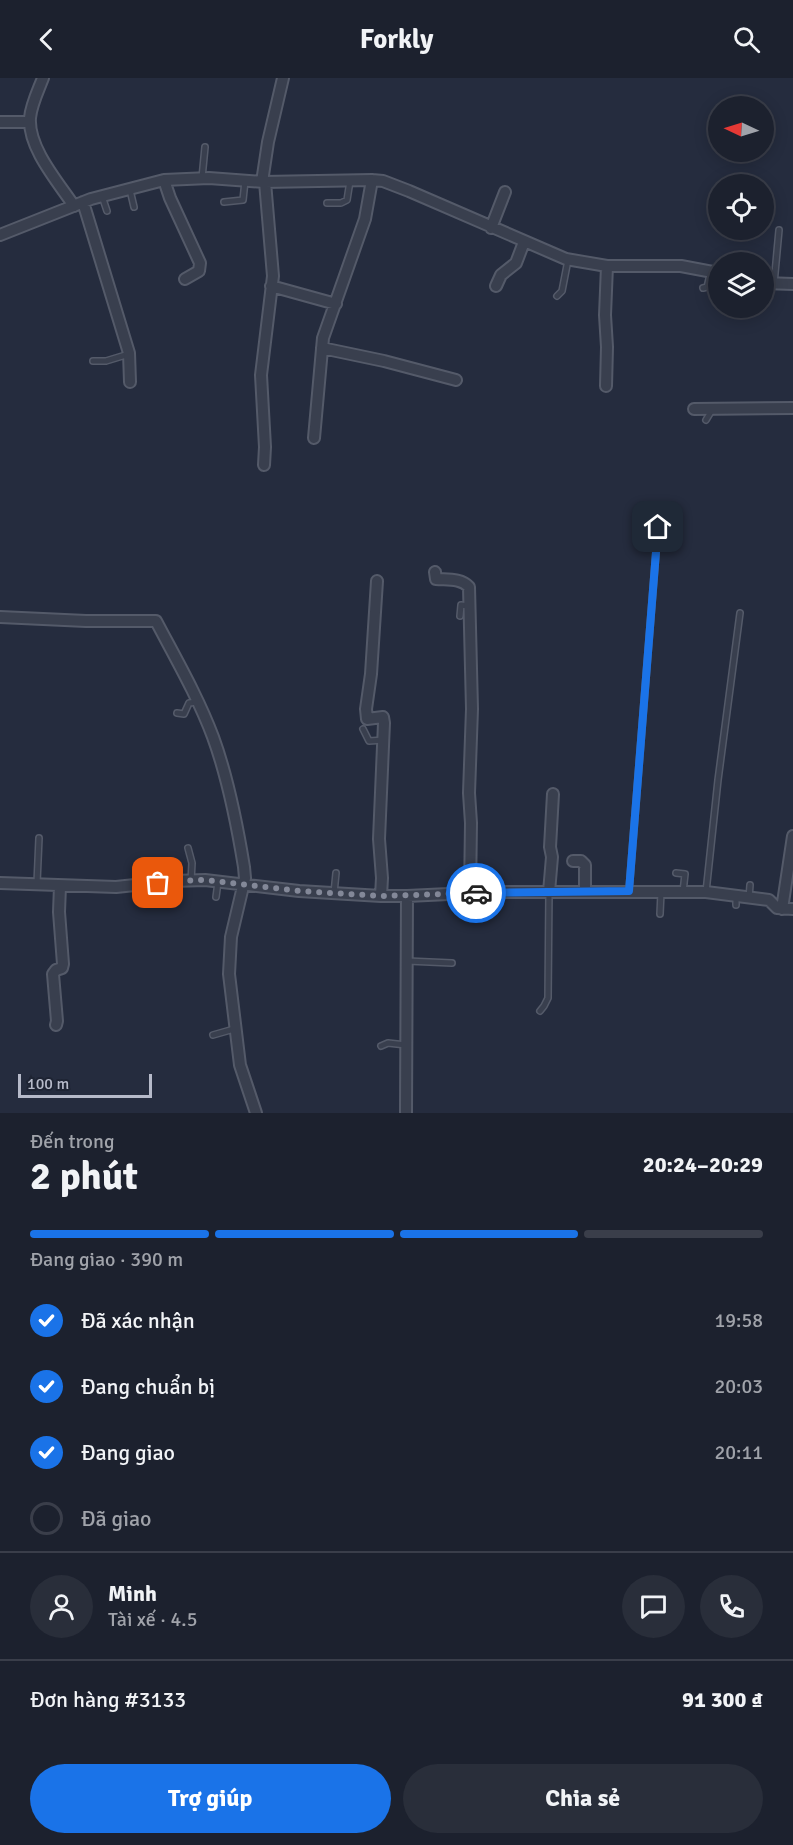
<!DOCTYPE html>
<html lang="vi">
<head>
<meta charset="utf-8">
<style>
  body { margin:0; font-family:Signika,sans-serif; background:#292e3a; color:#f1f3f6; height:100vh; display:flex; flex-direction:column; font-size:22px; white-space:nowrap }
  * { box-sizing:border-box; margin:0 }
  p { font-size:20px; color:#a0a3aa }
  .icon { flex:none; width:33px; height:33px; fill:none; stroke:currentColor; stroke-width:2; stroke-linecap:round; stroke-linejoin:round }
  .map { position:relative; height:1035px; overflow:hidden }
  .sheet { display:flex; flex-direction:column; background:#1c212e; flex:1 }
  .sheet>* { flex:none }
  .needle { width:39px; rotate:274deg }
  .buttons { position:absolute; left:708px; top:18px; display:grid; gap:12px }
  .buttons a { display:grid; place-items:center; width:66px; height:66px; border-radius:50%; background:#1c212e; box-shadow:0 3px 15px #0003,0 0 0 2px #3a3e4a; font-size:30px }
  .scale { position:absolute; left:18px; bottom:15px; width:134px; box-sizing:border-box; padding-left:6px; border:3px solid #b6bac9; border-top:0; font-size:16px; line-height:21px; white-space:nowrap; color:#b6bac9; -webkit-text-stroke:4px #1e2433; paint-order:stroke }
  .pin { position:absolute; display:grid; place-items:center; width:51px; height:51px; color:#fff; margin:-26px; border-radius:12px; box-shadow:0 3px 9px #0006 }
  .courier { position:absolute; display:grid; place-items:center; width:60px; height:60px; margin:-30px; border:4px solid #1a73e8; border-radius:50%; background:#fff; color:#222; box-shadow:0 2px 8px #0007 }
  .headline em { font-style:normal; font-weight:800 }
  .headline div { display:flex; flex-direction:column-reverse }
  .headline { display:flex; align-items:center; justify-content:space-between; height:102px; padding:0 30px }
  h1 { font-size:39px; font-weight:800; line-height:45px }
  .bar { display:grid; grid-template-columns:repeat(4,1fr); gap:9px 6px; align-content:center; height:72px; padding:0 30px }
  .bar i { height:8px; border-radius:4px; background:#3a3e4a }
  .bar .current { background:#1a73e8 }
  .bar p { grid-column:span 4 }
  .line { display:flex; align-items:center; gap:15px; padding:0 30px; border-top:2px solid #3a3e4a }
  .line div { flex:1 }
  .round { display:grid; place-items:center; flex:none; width:63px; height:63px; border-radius:32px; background:#292e3a }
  ol { padding:0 30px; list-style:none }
  li { display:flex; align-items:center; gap:18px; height:66px }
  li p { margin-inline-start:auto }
  li .icon { padding:6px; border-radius:50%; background:#1a73e8; color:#fff; stroke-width:4 }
  li:last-child { color:#a0a3aa }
  li i { width:33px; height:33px; border:3px solid #3a3e4a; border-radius:50% }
  .button { display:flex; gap:12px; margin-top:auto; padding:12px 30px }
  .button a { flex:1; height:69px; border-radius:36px; background:#1a73e8; color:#fff; font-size:24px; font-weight:800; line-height:69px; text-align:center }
  .button a+a { background:#292e3a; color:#f1f3f6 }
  header { display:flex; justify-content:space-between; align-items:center; height:78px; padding:0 30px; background:#1c212e; font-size:27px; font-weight:800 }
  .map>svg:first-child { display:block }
</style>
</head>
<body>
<header><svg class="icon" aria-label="back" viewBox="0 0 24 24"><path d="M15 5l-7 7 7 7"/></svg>Forkly<svg class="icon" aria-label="search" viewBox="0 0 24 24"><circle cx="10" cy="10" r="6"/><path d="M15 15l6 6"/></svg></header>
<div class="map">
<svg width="793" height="1035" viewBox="0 0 793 1035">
  <rect width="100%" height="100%" fill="#252c3e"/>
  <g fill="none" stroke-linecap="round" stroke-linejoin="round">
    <g stroke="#545a69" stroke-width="8">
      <path id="service" d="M202,100L205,69
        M130,112L134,129
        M102,118L107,133
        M224,124L243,122L245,103
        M327,125H341L347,122L350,103
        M774,206L779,152
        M703,210L707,209L711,193
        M557,218L562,213L568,182
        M93,283H106L129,276
        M706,342L712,332
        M460,538L461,527L470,528
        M177,635L184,636L189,625L197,624
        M363,651L369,663L384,662
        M188,770L192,785L191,803
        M477,792L487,794L488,814
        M676,795L685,796L683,814
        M37,805L39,760
        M629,813L658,449
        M706,814L718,702L740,535
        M334,815L336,795
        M216,819L218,804
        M749,820L750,807
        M736,827V818
        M660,836L661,814
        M407,883L452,885
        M540,933L544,928L548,920L549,814
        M213,957L234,951
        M381,968L388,965L406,967"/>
    </g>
    <g stroke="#545a69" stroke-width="14">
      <path id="minor" d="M43,0C38,13 31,27 30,40C28,70 58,104 74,128
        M0,44H30
        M164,102L170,120L200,185L199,193L185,201
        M262,104L268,64L283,0
        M83,124L129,275L130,304
        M491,150L505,114
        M0,157L91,121L164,102L209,100L264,104L372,102L383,103L409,113L566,181L607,188H681L718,195
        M764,205L793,206
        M271,208L336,226
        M496,208L501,197L516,185L524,164
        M322,270L384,283L456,302
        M606,308L607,269L605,237L607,188
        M694,331L793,330
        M314,360L323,260L365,141L372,102
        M264,387L265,369L261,297L273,198L265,104
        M435,494L436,501C447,502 461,500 469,509L472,631L469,715L471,745L470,815
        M377,503L371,596L366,631L367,641L383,639L384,645L379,761L382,800L381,818
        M0,539L86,543H156C176,581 198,619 213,659C228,700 237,746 244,789L245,800L231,859L229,896L240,987L256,1035
        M573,783H581L585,787V813
        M0,805L116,809L173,803L205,802L299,813L381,818H407L406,1035
        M549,814L552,779L550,769L553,716
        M407,818L490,814H706L769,822L777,830L793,831
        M782,831L793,758
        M56,947L57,943L53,896L56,892L62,890L63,886L59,834L60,808"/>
    </g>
    <use href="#service" stroke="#393f4e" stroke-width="5"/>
    <use href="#minor" stroke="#393f4e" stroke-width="10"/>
  </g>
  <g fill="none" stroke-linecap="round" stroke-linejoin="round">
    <path stroke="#838898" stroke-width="6" stroke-dasharray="0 10.8" d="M158,805L173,803L205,802L299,813L381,818L476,815"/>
    <path stroke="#1a73e8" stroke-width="8" d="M476,815L629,813L658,449"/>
  </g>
</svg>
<div class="buttons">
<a><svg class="needle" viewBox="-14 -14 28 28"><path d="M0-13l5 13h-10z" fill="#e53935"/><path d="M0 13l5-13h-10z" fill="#a0a3aa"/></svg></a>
<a><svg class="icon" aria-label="locate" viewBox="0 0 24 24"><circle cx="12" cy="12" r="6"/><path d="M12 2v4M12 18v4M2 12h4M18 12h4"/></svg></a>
<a><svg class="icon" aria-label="layers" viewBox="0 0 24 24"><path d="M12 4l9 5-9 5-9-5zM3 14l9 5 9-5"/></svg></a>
</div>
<div class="scale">100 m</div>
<div class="pin" style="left:158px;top:805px;background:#ea580c"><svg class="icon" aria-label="bag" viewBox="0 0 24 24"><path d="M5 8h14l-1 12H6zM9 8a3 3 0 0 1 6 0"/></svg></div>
<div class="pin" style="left:658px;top:449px;background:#1f2937"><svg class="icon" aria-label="home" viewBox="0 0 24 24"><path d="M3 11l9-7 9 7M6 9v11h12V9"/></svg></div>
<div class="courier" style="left:476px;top:815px"><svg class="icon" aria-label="car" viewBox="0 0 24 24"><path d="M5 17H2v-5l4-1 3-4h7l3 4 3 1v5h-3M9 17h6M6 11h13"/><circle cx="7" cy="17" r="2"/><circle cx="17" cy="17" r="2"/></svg></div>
</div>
<section class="sheet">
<div class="headline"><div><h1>2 phút</h1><p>Đến trong</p></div><em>20:24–20:29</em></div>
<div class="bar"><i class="current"></i><i class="current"></i><i class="current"></i><i></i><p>Đang giao · 390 m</p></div>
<ol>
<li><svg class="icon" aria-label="check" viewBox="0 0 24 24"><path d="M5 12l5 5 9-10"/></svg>Đã xác nhận<p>19:58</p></li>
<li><svg class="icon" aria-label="check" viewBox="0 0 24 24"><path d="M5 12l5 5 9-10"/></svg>Đang chuẩn bị<p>20:03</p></li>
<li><svg class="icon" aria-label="check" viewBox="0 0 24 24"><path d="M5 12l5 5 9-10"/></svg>Đang giao<p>20:11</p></li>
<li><i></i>Đã giao</li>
</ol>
<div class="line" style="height:108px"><a class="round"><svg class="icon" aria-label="person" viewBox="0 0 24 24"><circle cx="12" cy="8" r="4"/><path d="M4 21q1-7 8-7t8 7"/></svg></a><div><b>Minh</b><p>Tài xế · 4.5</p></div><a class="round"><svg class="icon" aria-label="chat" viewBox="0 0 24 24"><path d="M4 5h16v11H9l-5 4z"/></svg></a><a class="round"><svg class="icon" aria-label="phone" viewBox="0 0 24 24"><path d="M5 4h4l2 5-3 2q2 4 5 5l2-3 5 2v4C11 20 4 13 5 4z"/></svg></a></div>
<div class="line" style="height:78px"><div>Đơn hàng #3133</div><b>91 300 ₫</b></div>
<div class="button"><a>Trợ giúp</a><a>Chia sẻ</a></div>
</section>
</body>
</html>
